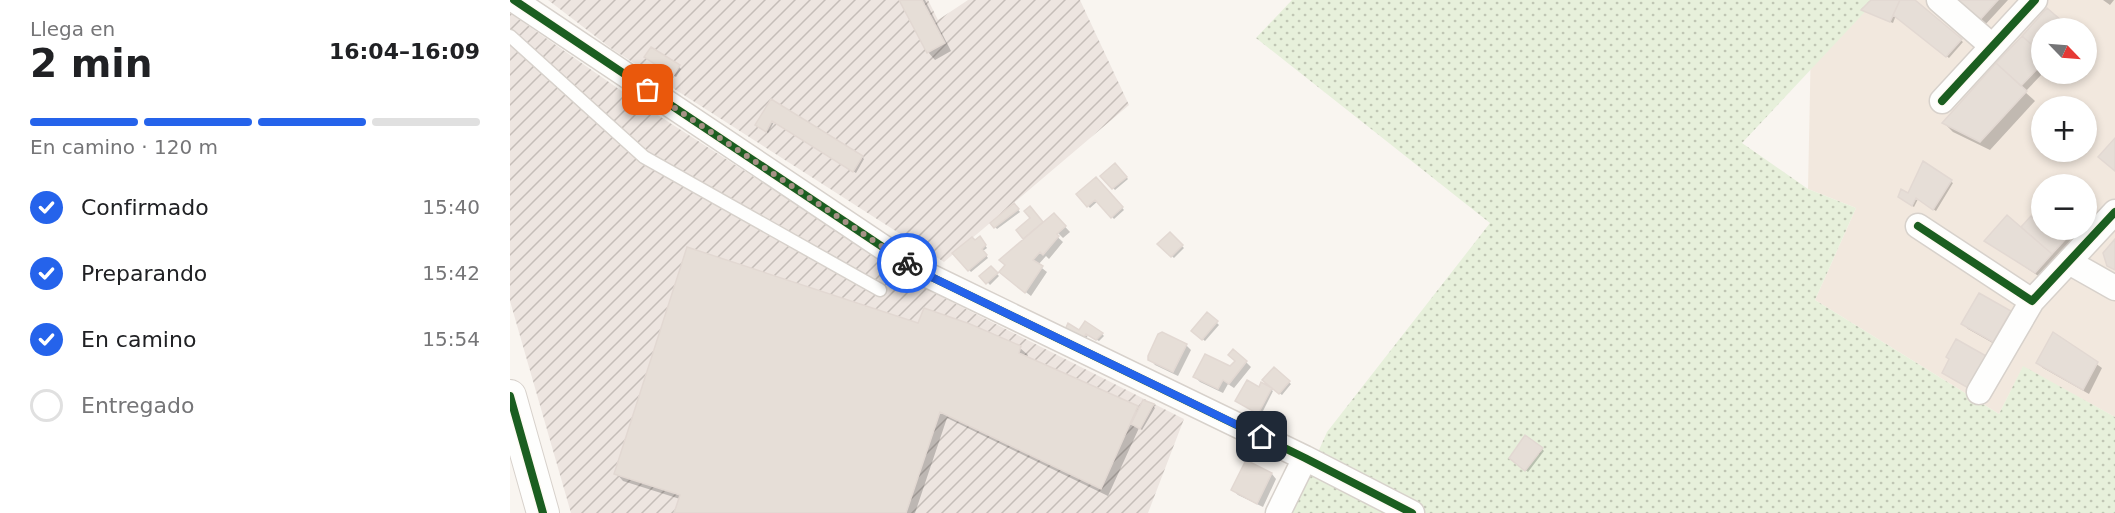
<!DOCTYPE html>
<html lang="es">
<head>
<meta charset="utf-8">
<style>
  body { margin:0; font-family:"DejaVu Sans",sans-serif; background:#f2f2f2; color:#202124; height:100vh; display:flex; flex-direction:column; font-size:22px; white-space:nowrap }
  * { box-sizing:border-box; margin:0 }
  p { font-size:20px; color:#757577 }
  .icon { flex:none; width:33px; height:33px; fill:none; stroke:currentColor; stroke-width:2; stroke-linecap:round; stroke-linejoin:round }
  .map { position:relative; flex:1; overflow:hidden }
  .drawer { display:flex; flex-direction:column; background:#fff; width:510px }
  .drawer>* { flex:none }
  .needle { width:39px; rotate:115deg }
  .fabs { position:absolute; left:1521px; top:18px; display:grid; gap:12px }
  .fabs a { display:grid; place-items:center; width:66px; height:66px; border-radius:50%; background:#fff; box-shadow:0 3px 9px #0003; font-size:30px }
  .pin { position:absolute; display:grid; place-items:center; width:51px; height:51px; color:#fff; margin:-26px; border-radius:12px; box-shadow:0 3px 9px #0006 }
  .courier { position:absolute; display:grid; place-items:center; width:60px; height:60px; margin:-30px; border:4px solid #2563eb; border-radius:50%; background:#fff; color:#222; box-shadow:0 2px 8px #0007 }
  .head em { font-style:normal; font-weight:700 }
  .head div { display:flex; flex-direction:column-reverse }
  .head { display:flex; align-items:center; justify-content:space-between; height:102px; padding:0 30px }
  h1 { font-size:39px; font-weight:700; line-height:45px }
  .bar { display:grid; grid-template-columns:repeat(4,1fr); gap:9px 6px; align-content:center; height:72px; padding:0 30px }
  .bar i { height:8px; border-radius:4px; background:#e0e0e0 }
  .bar .selected { background:#2563eb }
  .bar p { grid-column:span 4 }
  ol { padding:0 30px; list-style:none }
  li { display:flex; align-items:center; gap:18px; height:66px }
  li p { margin-inline-start:auto }
  li .icon { padding:6px; border-radius:50%; background:#2563eb; color:#fff; stroke-width:4 }
  li:last-child { color:#757577 }
  li i { width:33px; height:33px; border:3px solid #e0e0e0; border-radius:50% }
  main { display:flex; flex:1; min-height:0 }
  .map>svg:first-child { display:block }
</style>
</head>
<body>
<main>
<section class="drawer">
<div class="head"><div><h1>2 min</h1><p>Llega en</p></div><em>16:04–16:09</em></div>
<div class="bar"><i class="selected"></i><i class="selected"></i><i class="selected"></i><i></i><p>En camino · 120 m</p></div>
<ol>
<li><svg class="icon" aria-label="check" viewBox="0 0 24 24"><path d="M5 12l5 5 9-10"/></svg>Confirmado<p>15:40</p></li>
<li><svg class="icon" aria-label="check" viewBox="0 0 24 24"><path d="M5 12l5 5 9-10"/></svg>Preparando<p>15:42</p></li>
<li><svg class="icon" aria-label="check" viewBox="0 0 24 24"><path d="M5 12l5 5 9-10"/></svg>En camino<p>15:54</p></li>
<li><i></i>Entregado</li>
</ol>
</section>
<div class="map">
<svg width="1605" height="513" viewBox="0 0 1605 513">
  <defs>
    <pattern id="industrial-furrows" width="10" height="10" patternUnits="userSpaceOnUse" patternTransform="scale(1.5)"><rect width="10" height="10" fill="#ede5e0"/><path d="M-1 1l2-2M0 10L10 0M9 11l2-2" fill="none" stroke="#c5bdb8"/></pattern>
    <pattern id="grass-dots" width="8" height="8" patternUnits="userSpaceOnUse" patternTransform="scale(1.5)"><rect width="8" height="8" fill="#e7f0db"/><path d="M2 2h.1M6 6h.1" fill="none" stroke="#c0c6b4" stroke-width="1.8" stroke-linecap="round"/></pattern>
  </defs>
  <rect width="100%" height="100%" fill="#f9f5f0"/>
  <path fill="#f2e8de" fill-rule="evenodd" d="M1340,0H1605V417L1513,367L1489,414L1305,300L1346,208L1298,189L1301,40ZM1532,28H1576V74H1532ZM1532,106H1576V152H1532ZM1532,184H1576V230H1532Z"/>
  <path fill="url(#industrial-furrows)" d="M38,0H418L428,20L458,0H570L619,105L434,262L102,49Z
    M0,13L126,101L422,292L674,419L638,513H61L0,301Z"/>
  <path fill="url(#grass-dots)" d="M782,0H1366L1232,143L1298,189L1346,208L1305,300L1489,414L1513,366L1605,417V513H781L817,432L980,223L746,38Z"/>
  <path fill="#0003" d="M390,0H415L441,51L425,60L418,52Z
    M1363,0H1403L1453,42L1439,58L1386,15L1383,23L1355,11Z
    M1443,0H1498L1474,26Z
    M1593,0H1604L1600,5Z
    M1537,10L1557,28H1532V74L1515,92L1525,101L1480,150L1443,132L1434,123Z
    M138,59L169,67L171,69L166,77Z
    M262,101L352,157L354,159L346,173L264,122L258,133L249,127Z
    M1414,164L1443,183L1426,211L1408,199L1404,207L1392,199L1398,196Z
    M605,165L618,179L605,190L592,176Z
    M586,179L614,210L604,219L588,201L580,208L568,195Z
    M504,205L510,212L487,229L482,223Z
    M520,208L533,224L544,215L560,232L553,238L545,230L542,232L553,242L539,259L536,256L528,265L537,272L521,296L496,277L515,239L508,230L522,218Z
    M1532,230H1572L1575,233L1530,277L1476,241L1518,235Z
    M660,234L674,248L664,258L649,244Z
    M470,238L477,248L473,251L478,258L461,272L444,253Z
    M481,268L489,276L480,285L472,276Z
    M1500,312L1505,317L1488,346L1458,329L1453,324Z
    M698,314L709,325L695,341L683,331Z
    M409,325L510,348L518,355L517,358L630,410L643,406L645,408L632,430L629,428L598,496L437,418L405,513H166L170,499L113,481L106,473Z
    M569,332L592,334L594,336L589,341L578,335L574,343Z
    M676,345L681,350L668,376L645,365L640,359Z
    M1578,358L1592,368L1579,394L1533,368L1528,363Z
    M726,361L736,362L741,367L724,388L718,384L713,393L690,382L685,377L720,368Z
    M764,369L781,384L772,395L764,389Z
    M752,384L763,391L751,415L729,403L749,389Z
    M1032,449L1034,451L1018,472L1003,460Z
    M737,462L762,474L766,479L753,507L728,495L723,490Z"/>
  <path fill="#e6ded7" stroke="#e2d8d2" stroke-width="1.5" d="M389,0H412L435,43L417,53Z
    M1361,0H1390L1380,22L1351,10Z
    M1390,0H1405L1452,39L1436,57L1383,15Z
    M1441,0H1488L1468,22Z
    M1537,8L1560,28H1532V54L1512,36Z
    M1512,36L1532,54V64L1511,86L1486,63Z
    M141,47L170,65L163,76L134,57Z
    M1486,63L1517,91L1470,142L1432,123Z
    M261,99L353,156L343,172L262,121L256,132L245,125Z
    M1605,138V171L1588,157Z
    M1413,161L1442,180L1423,210L1406,198L1402,206L1388,197L1391,189L1398,193Z
    M605,163L617,177L602,189L590,176Z
    M586,177L613,207L601,218L585,200L577,207L566,194Z
    M504,203L509,209L484,228L480,223Z
    M520,206L533,222L513,239L506,230L520,218L514,211Z
    M544,213L556,226L547,234L549,236L533,255L530,252L523,260L533,266L515,293L489,272L495,265L489,260Z
    M1497,215L1542,254L1525,273L1474,241Z
    M1521,216L1529,223L1532,221V230H1564L1542,254L1511,227Z
    M660,232L673,245L661,257L647,244Z
    M470,236L476,245L472,249L477,255L458,271L442,253L462,237L465,240Z
    M1605,239V270L1597,266L1593,253Z
    M177,247L408,323L414,308L460,324L511,346L509,353L628,406L591,489L430,412L396,513H164L170,495L104,474Z
    M481,266L488,273L476,284L469,276Z
    M1469,293L1501,311L1483,342L1451,324Z
    M697,312L708,321L692,340L681,331Z
    M575,321L593,333L586,340L576,334L571,342L554,332L558,323L569,330Z
    M652,332L677,344L663,372L638,360V356L648,334Z
    M1543,332L1588,362L1573,390L1526,363Z
    M1446,339L1478,357L1460,389L1432,373L1439,359L1436,357Z
    M723,349L737,361L719,384L713,380L708,389L683,377L695,354L720,366L725,361L718,355Z
    M764,367L780,381L769,394L752,380Z
    M737,380L749,387L751,382L762,388L748,414L725,401Z
    M633,400L644,404L630,429L621,424Z
    M1015,435L1033,448L1015,471L999,458Z
    M736,460L762,473L747,504L721,490Z"/>
  <g fill="none" stroke-linecap="round" stroke-linejoin="round">
    <g stroke="#d7d1cb" stroke-width="15">
      <path id="service" d="M0,36L134,157L370,290"/>
    </g>
    <g stroke="#d7d1cb" stroke-width="27">
      <path id="minor" d="M4,0L407,270L795,458L902,513
        M1429,0L1482,46
        M1432,101L1525,0
        M1408,226L1522,301L1605,212
        M1559,262L1605,288
        M1469,392L1522,301
        M768,513L795,458"/>
    </g>
    <g stroke="#d7d1cb" stroke-width="34">
      <path id="tertiary" d="M0,396L33,513"/>
    </g>
    <use href="#service" stroke="#fefefd" stroke-width="12"/>
    <use href="#minor" stroke="#fefefd" stroke-width="24"/>
    <use href="#tertiary" stroke="#fefefd" stroke-width="32"/>
    <g stroke="#fffaf3" stroke-width="11">
      <path id="cycleway" d="M4,0L407,270L795,458L902,513
        M1432,101L1525,0
        M1408,226L1522,301L1605,212
        M0,396L33,513"/>
    </g>
    <use href="#cycleway" stroke="#1b5e20" stroke-width="8"/>
  </g>
  <g fill="none" stroke-linecap="round" stroke-linejoin="round">
    <path stroke="#a69286" stroke-width="6" stroke-dasharray="0 10.8" d="M138,90L397,263"/>
    <path stroke="#2563eb" stroke-width="8" d="M397,263L407,270L752,437"/>
  </g>
</svg>
<div class="fabs">
<a><svg class="needle" viewBox="-14 -14 28 28"><path d="M0-13l5 13h-10z" fill="#e53935"/><path d="M0 13l5-13h-10z" fill="#757577"/></svg></a>
<a>+</a>
<a>−</a>
</div>
<div class="pin" style="left:138px;top:90px;background:#ea580c"><svg class="icon" aria-label="bag" viewBox="0 0 24 24"><path d="M5 8h14l-1 12H6zM9 8a3 3 0 0 1 6 0"/></svg></div>
<div class="pin" style="left:752px;top:437px;background:#1f2937"><svg class="icon" aria-label="home" viewBox="0 0 24 24"><path d="M3 11l9-7 9 7M6 9v11h12V9"/></svg></div>
<div class="courier" style="left:397px;top:263px"><svg class="icon" aria-label="bike" viewBox="0 0 24 24"><circle cx="6" cy="16" r="4"/><circle cx="18" cy="16" r="4"/><path d="M6 16l4-8h5l3 8M10 8l3 8H6M13 5h3"/></svg></div>
</div>
</main>
</body>
</html>
